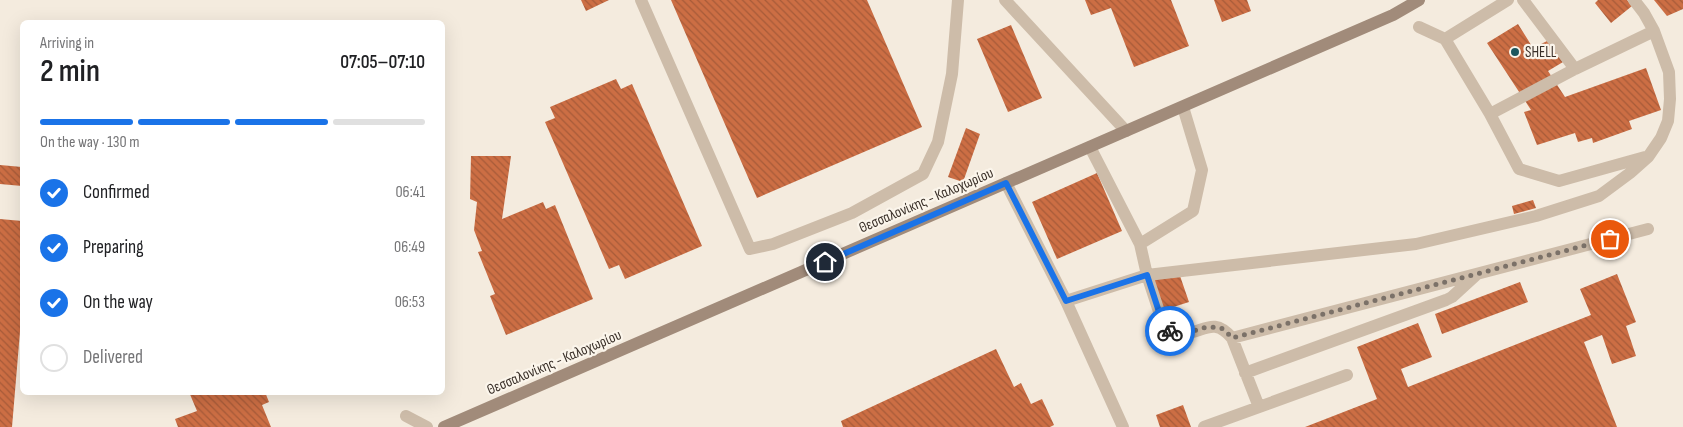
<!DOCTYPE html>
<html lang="en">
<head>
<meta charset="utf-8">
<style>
  body { margin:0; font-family:"Sofia Sans Condensed",sans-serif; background:#f6f6f6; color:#202124; height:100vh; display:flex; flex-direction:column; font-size:19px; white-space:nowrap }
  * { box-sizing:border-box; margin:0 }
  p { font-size:16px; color:#757577 }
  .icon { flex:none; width:28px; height:28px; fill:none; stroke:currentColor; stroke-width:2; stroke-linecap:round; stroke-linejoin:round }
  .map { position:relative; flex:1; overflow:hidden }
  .panel { position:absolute; left:20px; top:20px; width:425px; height:375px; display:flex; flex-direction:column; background:#fff; border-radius:8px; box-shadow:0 5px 20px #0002 }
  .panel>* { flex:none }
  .pin { position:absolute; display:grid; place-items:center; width:42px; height:42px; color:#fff; margin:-21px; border:2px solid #fff; border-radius:50%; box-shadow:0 1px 5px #0007 }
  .courier { position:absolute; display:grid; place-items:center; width:50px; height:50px; margin:-25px; border:4px solid #1a73e8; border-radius:50%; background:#fff; color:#222; box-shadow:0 1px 6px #0007 }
  .head em { font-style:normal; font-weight:600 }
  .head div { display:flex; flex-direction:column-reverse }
  .head { display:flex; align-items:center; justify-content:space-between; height:85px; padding:0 20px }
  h1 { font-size:32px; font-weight:600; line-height:38px }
  .bar { display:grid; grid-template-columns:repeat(4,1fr); gap:8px 5px; align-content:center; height:60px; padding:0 20px }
  .bar i { height:6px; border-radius:4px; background:#e0e0e0 }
  .bar .on { background:#1a73e8 }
  .bar p { grid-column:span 4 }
  ol { padding:0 20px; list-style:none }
  li { display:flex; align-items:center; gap:15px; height:55px }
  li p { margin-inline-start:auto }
  li .icon { padding:5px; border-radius:50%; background:#1a73e8; color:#fff; stroke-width:4 }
  li:last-child { color:#757577 }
  li i { width:28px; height:28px; border:2px solid #e0e0e0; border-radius:50% }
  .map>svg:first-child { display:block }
</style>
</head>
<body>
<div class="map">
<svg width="1683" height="427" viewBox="0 0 1683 427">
  <defs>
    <pattern id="building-back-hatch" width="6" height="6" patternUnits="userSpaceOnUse" patternTransform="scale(1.25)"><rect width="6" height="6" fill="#cc6e44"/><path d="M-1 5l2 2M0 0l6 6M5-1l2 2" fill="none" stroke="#a75b39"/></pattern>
  </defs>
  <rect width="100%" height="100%" fill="#f4ebde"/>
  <path fill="url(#building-back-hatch)" d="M581,0H609L586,11Z
    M671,0H867L922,127L757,198Z
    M1085,0H1171L1189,46L1134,67L1111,8L1091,15Z
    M1214,0H1247L1251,11L1222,22Z
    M1598,0H1627L1632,6L1611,23L1595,3Z
    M1654,0H1683V9L1667,16Z
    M1518,24L1533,48L1547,41L1563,62L1548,71L1565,97L1646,68L1661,110L1629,121L1632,129L1593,143L1592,138L1578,142L1575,133L1537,145L1524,112L1531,110L1487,43Z
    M1011,25L1042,98L1008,112L977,39Z
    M616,79L621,89L632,84L702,246L625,279L619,265L609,269L545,122L555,118L550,107Z
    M966,128L980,134L963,182L948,177Z
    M471,156H511L502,219L543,202L546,209L555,205L593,299L506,335L490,296L495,294L478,252L482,251L474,230L477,202L470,199Z
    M0,165L22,167V186L0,184Z
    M1097,173L1122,231L1057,259L1032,202Z
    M1533,200L1536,208L1514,214L1512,206Z
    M0,219L22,221V308L12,427H0Z
    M1179,273L1189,302L1161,311L1152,281Z
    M1617,274L1636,322L1626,326L1636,356L1612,364L1602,335L1584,342L1617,427H1305L1377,399L1357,347L1418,323L1432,357L1401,369L1408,387L1591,315L1580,289Z
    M1520,282L1528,302L1442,334L1435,314Z
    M996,349L1014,387L1021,383L1031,404L1042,399L1054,425L1050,427H843L841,421Z
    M189,392H265L269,402L262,405L271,427H178L175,419L197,411Z
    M1183,405L1191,427H1160L1156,415Z"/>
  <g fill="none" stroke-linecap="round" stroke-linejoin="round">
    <path stroke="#cdbca9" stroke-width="12" d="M641,0L750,249L773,244L852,213L923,174L938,142L952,74L958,0
      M1005,0L1126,131
      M1523,0L1575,69
      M1419,27L1445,39L1490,114L1519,169L1559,181L1645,157
      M1445,39L1508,0
      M1490,114L1575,69L1654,31
      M1090,147L1140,244L1147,275L1165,330C1171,332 1178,335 1185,334C1205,331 1214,317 1232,338L1259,407
      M1140,244L1193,211L1202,170L1183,107
      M1066,301L1147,275L1416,244L1536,216L1599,196L1630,173L1648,157L1661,138L1668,121L1670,99L1669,72L1654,31L1644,13L1634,0
      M1232,338L1648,229
      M1245,373L1446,300L1452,297L1476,275
      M406,416L427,427
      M1204,427L1347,375"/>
    <path stroke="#cdbca9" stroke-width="12" d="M1006,183L1066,301L1123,427"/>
    <path stroke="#a18b7a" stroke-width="12" d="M444,427L1393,15L1419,0"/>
  </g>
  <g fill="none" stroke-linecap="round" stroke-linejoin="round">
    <path stroke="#7b7168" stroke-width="5" stroke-dasharray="0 9" d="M1170,331L1183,335L1202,328L1216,327L1224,329L1232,338L1610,239"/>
    <path stroke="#1a73e8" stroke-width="6" d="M825,262L1006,183L1066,301L1147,275L1165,330L1170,331"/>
  </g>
  <circle fill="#1c565e" stroke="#fbf5eb" stroke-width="2" cx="1515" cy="52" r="5"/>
  <g text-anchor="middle" stroke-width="4.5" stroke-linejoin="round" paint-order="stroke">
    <g font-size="15" fill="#3a3029" stroke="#fbf5eb" text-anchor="start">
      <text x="1525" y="57">SHELL</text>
    </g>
    <g font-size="15" fill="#3a3029" stroke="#fbf5eb">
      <text transform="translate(926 200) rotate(-23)" y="5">Θεσσαλονίκης - Καλοχωρίου</text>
      <text transform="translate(554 362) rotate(-23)" y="5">Θεσσαλονίκης - Καλοχωρίου</text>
    </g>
  </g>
</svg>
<div class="pin" style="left:1610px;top:239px;background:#ea580c"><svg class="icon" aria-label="bag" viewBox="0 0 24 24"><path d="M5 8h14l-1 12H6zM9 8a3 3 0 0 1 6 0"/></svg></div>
<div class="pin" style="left:825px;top:262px;background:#1f2937"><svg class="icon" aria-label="home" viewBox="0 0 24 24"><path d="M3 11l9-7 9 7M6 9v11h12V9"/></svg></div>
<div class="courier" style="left:1170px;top:331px"><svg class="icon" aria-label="bike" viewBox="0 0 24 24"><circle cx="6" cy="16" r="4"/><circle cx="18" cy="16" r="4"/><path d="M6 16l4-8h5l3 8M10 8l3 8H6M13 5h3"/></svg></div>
<section class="panel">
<div class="head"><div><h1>2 min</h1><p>Arriving in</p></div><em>07:05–07:10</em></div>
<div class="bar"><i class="on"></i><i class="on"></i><i class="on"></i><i></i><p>On the way · 130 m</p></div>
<ol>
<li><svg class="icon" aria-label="check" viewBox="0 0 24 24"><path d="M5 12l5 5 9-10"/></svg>Confirmed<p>06:41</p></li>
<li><svg class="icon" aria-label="check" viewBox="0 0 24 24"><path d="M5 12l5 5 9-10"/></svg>Preparing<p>06:49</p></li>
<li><svg class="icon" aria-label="check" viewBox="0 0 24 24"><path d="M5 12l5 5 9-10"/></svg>On the way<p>06:53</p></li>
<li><i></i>Delivered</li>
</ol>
</section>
</div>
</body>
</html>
